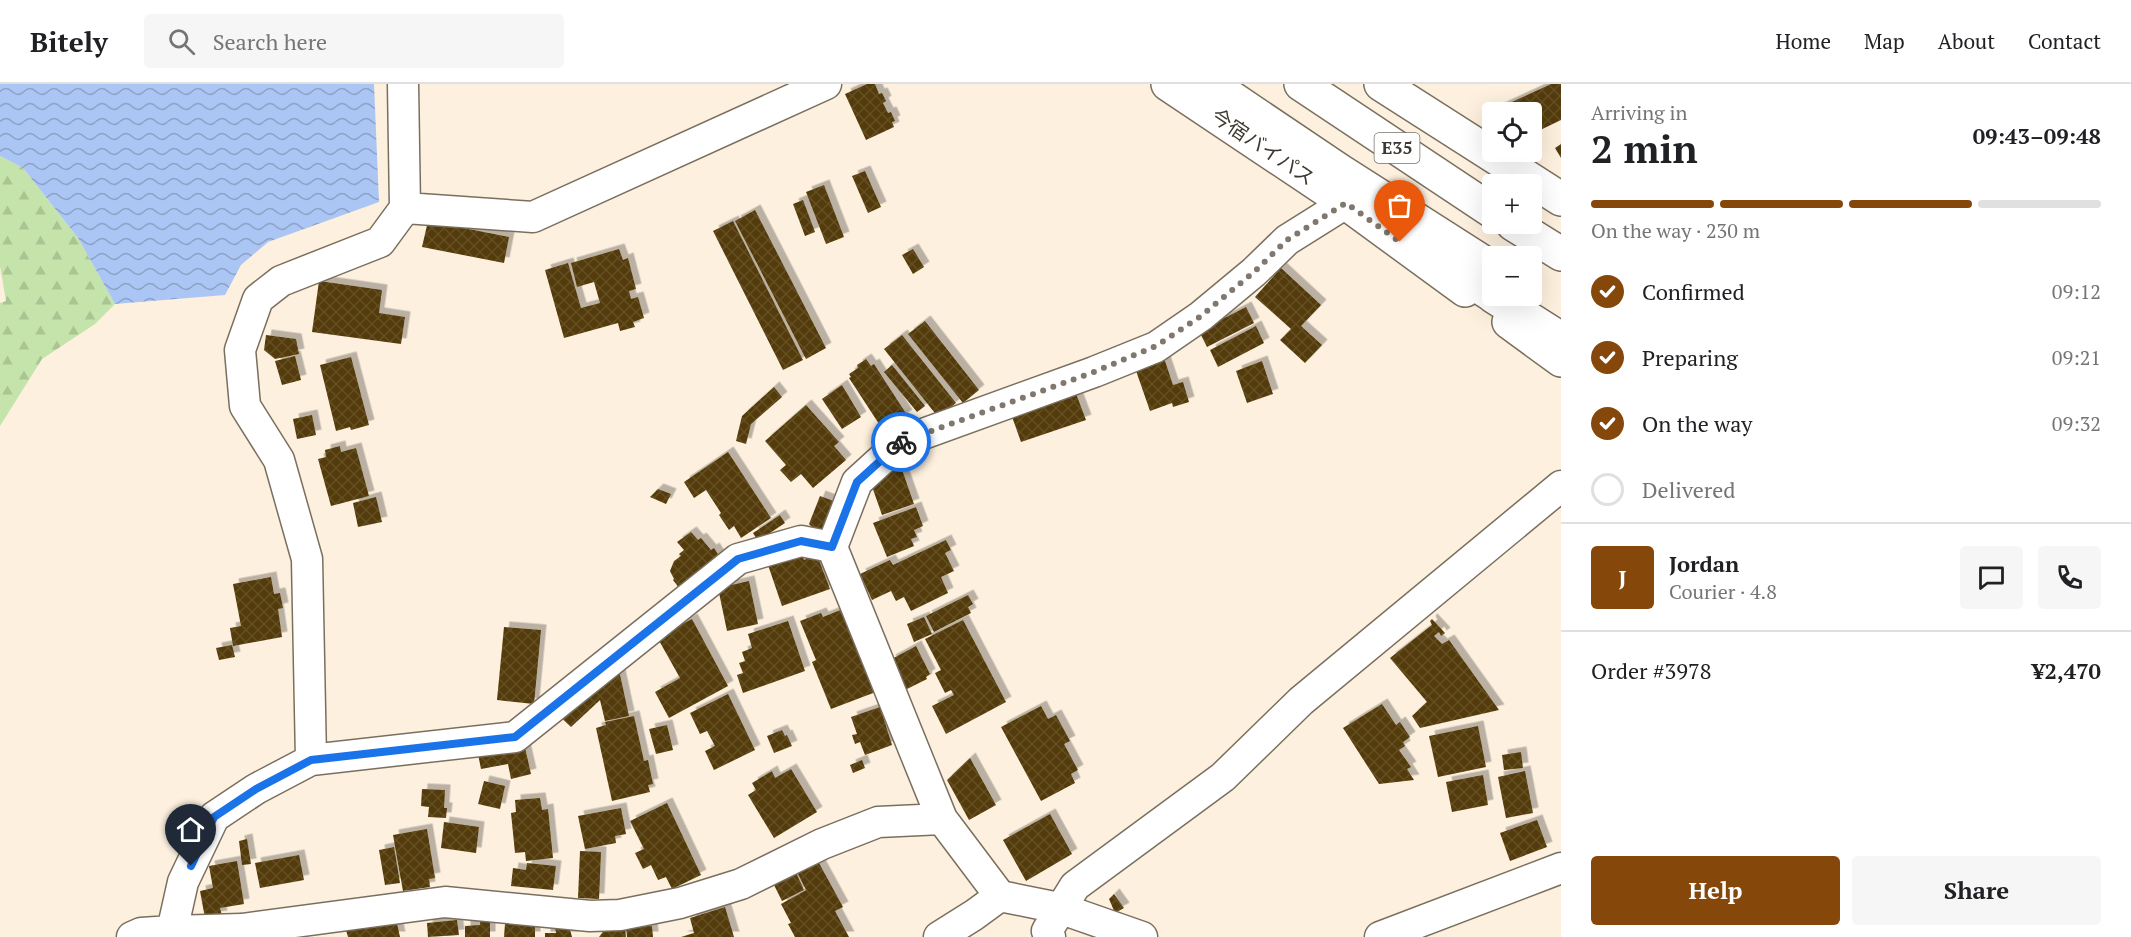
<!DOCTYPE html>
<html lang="en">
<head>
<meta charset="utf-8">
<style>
  body { margin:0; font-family:"PT Serif","Noto Sans JP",serif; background:#f6f6f6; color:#202124; height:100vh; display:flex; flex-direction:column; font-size:22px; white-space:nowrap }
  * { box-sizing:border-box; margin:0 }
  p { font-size:20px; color:#757577 }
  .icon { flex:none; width:33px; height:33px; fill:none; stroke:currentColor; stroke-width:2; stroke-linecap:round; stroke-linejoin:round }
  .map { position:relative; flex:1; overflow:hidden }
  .sheet { display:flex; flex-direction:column; background:#fff; width:570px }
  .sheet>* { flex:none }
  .buttons { position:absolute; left:1482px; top:18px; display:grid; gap:12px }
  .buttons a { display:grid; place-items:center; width:60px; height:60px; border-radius:6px; background:#fff; box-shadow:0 6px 24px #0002; font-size:30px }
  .pin { position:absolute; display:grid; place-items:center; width:51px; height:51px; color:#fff; margin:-62px -26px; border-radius:50% 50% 50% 0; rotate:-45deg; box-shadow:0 0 6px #0007 }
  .pin .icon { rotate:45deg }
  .courier { position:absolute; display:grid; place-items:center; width:60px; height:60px; margin:-30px; border:4px solid #1a73e8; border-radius:50%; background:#fff; color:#222; box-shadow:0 2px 8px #0007 }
  .headline em { font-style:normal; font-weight:800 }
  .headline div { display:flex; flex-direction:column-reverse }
  .headline { display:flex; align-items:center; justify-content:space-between; height:102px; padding:0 30px }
  h1 { font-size:39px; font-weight:800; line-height:45px }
  .bar { display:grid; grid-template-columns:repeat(4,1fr); gap:9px 6px; align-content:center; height:72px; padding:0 30px }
  .bar i { height:8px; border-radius:4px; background:#e0e0e0 }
  .bar .on { background:#86470b }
  .bar p { grid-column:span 4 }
  .line { display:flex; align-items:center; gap:15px; padding:0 30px; border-top:2px solid #e0e0e0 }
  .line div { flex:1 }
  .round { display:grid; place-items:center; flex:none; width:63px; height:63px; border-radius:6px; background:#f6f6f6 }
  ol { padding:0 30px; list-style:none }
  li { display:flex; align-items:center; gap:18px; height:66px }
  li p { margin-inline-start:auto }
  li .icon { padding:6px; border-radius:50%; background:#86470b; color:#fff; stroke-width:4 }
  li:last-child { color:#757577 }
  li i { width:33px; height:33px; border:3px solid #e0e0e0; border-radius:50% }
  .cta { display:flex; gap:12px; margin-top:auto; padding:12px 30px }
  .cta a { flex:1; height:69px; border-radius:6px; background:#86470b; color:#fff; font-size:24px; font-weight:800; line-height:69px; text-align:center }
  .cta a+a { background:#f6f6f6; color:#202124 }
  header { display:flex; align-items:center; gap:36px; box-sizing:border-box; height:84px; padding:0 30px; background:#fff; border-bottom:2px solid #e0e0e0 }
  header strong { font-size:28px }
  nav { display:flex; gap:33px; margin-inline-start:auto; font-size:21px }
  .search { width:420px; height:54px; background:#f6f6f6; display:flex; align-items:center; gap:15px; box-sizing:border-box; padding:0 21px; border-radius:6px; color:#757577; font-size:22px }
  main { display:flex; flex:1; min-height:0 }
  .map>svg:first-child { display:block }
</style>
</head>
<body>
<header>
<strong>Bitely</strong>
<div class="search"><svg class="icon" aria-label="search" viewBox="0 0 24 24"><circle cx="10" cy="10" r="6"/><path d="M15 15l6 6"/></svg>Search here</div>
<nav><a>Home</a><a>Map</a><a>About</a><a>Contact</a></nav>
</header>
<main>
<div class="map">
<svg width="1561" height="853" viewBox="0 0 1561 853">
  <defs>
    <pattern id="forest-firs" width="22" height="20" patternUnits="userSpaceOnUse" patternTransform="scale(1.5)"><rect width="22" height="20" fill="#c5e4ab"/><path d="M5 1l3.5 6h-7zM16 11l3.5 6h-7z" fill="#aac494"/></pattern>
    <pattern id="water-waves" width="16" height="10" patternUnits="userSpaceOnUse" patternTransform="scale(1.5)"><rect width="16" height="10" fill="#abc6f4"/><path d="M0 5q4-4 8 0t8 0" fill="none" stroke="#8ca2c6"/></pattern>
    <pattern id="building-cross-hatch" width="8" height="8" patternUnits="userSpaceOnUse" patternTransform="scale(1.5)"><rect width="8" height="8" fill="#533a07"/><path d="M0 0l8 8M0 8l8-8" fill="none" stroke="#644f23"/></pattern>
    <filter id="shadow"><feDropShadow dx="5.5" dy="-5.5" stdDeviation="0" flood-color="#0004"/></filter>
  </defs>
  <rect width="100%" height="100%" fill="#fdf0de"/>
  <path fill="url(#forest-firs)" d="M0,72L23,84L78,154L115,220L95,240L42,275L0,342V219L6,217L0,182Z"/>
  <path fill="url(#water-waves)" d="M0,0H374L379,118L268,158L241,181L225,211L115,220L78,154L23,84L0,72Z"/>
  <path fill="url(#building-cross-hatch)" filter="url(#shadow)" d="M867,0H875L879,10L882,9L886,17L883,19L888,29L891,28L895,37L892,38L894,43L866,56L845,10Z
    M1551,0H1561V36L1532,50V28H1492V37L1484,31Z
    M1561,60V74L1555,64Z
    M865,87L881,123L868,129L852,92Z
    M824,101L844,153L826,160L806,108Z
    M803,116L815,148L805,152L793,120Z
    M755,126L826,264L806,275L735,137Z
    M428,137L509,153L504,179L422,163Z
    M733,137L803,276L783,286L713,147Z
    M619,165L623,176L628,174L636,205L629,207L631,215L638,213L644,234L633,238L635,243L620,247L618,239L564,254L545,186L568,179L581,224L600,219L594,198L577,203L571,179Z
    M913,165L924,183L913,190L902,171Z
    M1281,184L1321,221L1301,242L1322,261L1305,279L1280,256L1291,245L1255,213Z
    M319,197L382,206L379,229L405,233L401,260L312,248Z
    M1246,223L1254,239L1207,263L1199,247Z
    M925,237L979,306L963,319L908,250Z
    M1256,242L1264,259L1218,283L1210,266Z
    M266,251L296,255L299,270L275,275L264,266Z
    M902,251L956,319L938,333L884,265Z
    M1163,271L1173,301L1183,298L1189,318L1173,323L1172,319L1150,327L1134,281Z
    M295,272L301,296L282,301L275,277Z
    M351,273L369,341L351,346L350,343L336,347L320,281Z
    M866,275L871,282L874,280L907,331L883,346L849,294L851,293L849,290L858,284L857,281Z
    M1262,277L1273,310L1247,319L1236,287Z
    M892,281L925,322L917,328L884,288Z
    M842,301L861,333L842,345L822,315Z
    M774,303L782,313L751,340L746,360L736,357L742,332Z
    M1075,307L1086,336L1021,358L1011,330Z
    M806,321L839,358L834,362L846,376L813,404L801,390L791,398L780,386L786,381L765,357Z
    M312,331L316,351L297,355L293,335Z
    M340,362L341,368L356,364L369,412L331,422L318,375L326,373L325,366Z
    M728,368L771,434L741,454L734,442L729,446L719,431L721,429L706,406L694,414L684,398Z
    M901,383L914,420L882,431L869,394Z
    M658,405L671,410L666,420L650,413Z
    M820,412L839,419L829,450L813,444L809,440Z
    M376,413L382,438L358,443L353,419Z
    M916,423L923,442L914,446L917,453L911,455L914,462L887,473L873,439Z
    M780,431L785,439L758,457L753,449Z
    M691,448L698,456L701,454L711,466L714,464L723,478L683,509L673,496L674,495L670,487L674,477L681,472L679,470L684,466L677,458Z
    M946,456L951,466L945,469L954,487L941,493L948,509L911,527L904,513L896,517L891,507L872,516L860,490L890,476L893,481Z
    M801,469L804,476L817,471L830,505L782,522L768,481Z
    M271,493L274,510L280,509L283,524L278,525L282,553L233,562L230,544L241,542L233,500Z
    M749,497L758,540L727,547L718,504Z
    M968,511L973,520L968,523L971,529L934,548L926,532Z
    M848,523L881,606L831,625L812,578L816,576L800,537L821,529L823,533Z
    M924,533L932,550L914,558L907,540Z
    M692,535L728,602L669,634L655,608L680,594L657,553Z
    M1432,535L1445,549L1441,552L1439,548L1434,552L1442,560L1449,556L1499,626L1420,644L1412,632L1427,618L1390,574L1432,541L1430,537Z
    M963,536L1006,618L946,650L932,622L954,611L951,606L945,609L935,589L941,586L925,555Z
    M788,537L805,587L743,609L737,591L743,589L739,579L745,577L742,568L752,564L748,550Z
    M504,543L541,546L534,620L497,616Z
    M232,561L235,573L219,576L216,564Z
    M916,562L930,590L926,593L927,595L905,606L890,576Z
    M619,586L629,632L605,637L600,616L571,643L555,628Z
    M728,610L755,666L714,686L705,667L715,662L707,647L700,650L690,629Z
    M1382,620L1396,641L1400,638L1410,653L1403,658L1405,662L1399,666L1411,683L1407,685L1414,696L1379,700L1343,644Z
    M1041,622L1048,635L1056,631L1070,657L1064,660L1078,686L1071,690L1075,699L1041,717L1001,643Z
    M880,623L892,661L865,671L860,658L855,660L852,651L857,650L851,633Z
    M634,632L644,677L648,676L653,700L648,701L650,708L612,717L596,644L606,641L605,638Z
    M667,641L673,666L656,670L649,645Z
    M1478,642L1486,683L1438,693L1429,652Z
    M782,646L785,652L787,651L792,662L774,669L767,652Z
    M523,655L531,690L511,695L508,680L481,685L477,665Z
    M1521,668L1523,684L1504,686L1502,671Z
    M970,674L996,721L969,736L947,696Z
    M862,676L865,684L853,689L850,681Z
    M791,685L817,728L774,754L748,711L756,706L752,699L772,687L775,694Z
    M1525,687L1533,729L1506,734L1498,693Z
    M1483,691L1488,721L1452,728L1446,698Z
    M484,697L505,702L500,725L478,720Z
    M422,705L445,706L444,724H447L446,734L428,733L429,723L421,722Z
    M540,714L542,726L548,725L553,774L526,777L525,768L515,769L511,729L516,728L515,716Z
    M667,719L701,791L672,805L666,793L658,796L651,781L643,785L635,769L644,765L630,737Z
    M621,724L626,750L615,752L616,759L585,765L578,732Z
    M1050,730L1072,770L1026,797L1003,756Z
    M1537,736L1547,763L1510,777L1500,749Z
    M444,738L479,743L476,769L441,764Z
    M427,745L435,794L429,795L430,803L403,807L393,751Z
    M247,755L251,780L242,781L239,757Z
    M394,763L400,799L385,801L379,766Z
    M580,767L601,768L599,815L578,814Z
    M813,768L843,823L835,827L849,853H795L788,840L791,839L781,820L810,804L806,806L793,780Z
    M299,771L304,796L260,804L255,779Z
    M237,777L244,820L220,824L222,832L205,834L200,807L213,804L209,782Z
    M527,779L556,782L553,806L511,802L513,784L526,786Z
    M792,780L804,806L782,817L770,793Z
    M1114,810L1124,824L1115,829L1109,815Z
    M725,823L734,853H681L694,849L690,834Z
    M396,835L400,853H348L346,846Z
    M457,836L459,851L428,853L427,839Z
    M480,837H490V853H465V842L480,841Z
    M505,840H535V853H504Z
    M569,842L572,853H545V849H556L555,843Z
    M625,842L626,853H599L605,845Z
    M652,842L653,853H627L626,843Z"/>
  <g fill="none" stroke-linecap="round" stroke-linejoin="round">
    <g stroke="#7a6f5e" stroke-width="33">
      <path id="minor" d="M405,124L533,133L826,0
        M311,676L307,475L279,376L245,322L240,266L258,215L281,197L380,158L405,124L403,0
        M172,847L183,798L214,733L256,705L311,676L515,653L738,475L801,457L832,463
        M132,853L141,849L172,847L242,845L445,818L590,832L620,831L680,819L741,800L822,760L878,738L942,735
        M939,853L974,831L1000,812
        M1050,853L1047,847L1075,802L1223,693L1301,617L1561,402
        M1142,853L1059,824L1000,812L942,735L832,463L857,398L901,358L1094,288L1156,263L1201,232L1254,188L1287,156L1346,119
        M1380,853L1561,784"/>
    </g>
    <g stroke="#7a6f5e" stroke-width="36">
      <path id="trunk" d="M1168,0L1346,119L1465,206
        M1381,0L1561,115
        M1509,238L1561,276"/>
    </g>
    <g stroke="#7a6f5e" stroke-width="36">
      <path id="motorway" d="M1211,0L1340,87L1492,184
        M1301,0L1492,127
        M1513,140L1561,170
        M1446,181L1492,211
        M1493,212L1561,255"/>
    </g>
    <use href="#minor" stroke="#fff" stroke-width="30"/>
    <use href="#trunk" stroke="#fff" stroke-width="33"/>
    <use href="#motorway" stroke="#fff" stroke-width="33"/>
  </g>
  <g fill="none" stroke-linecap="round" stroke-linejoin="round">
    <path stroke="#80786e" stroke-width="6" stroke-dasharray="0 10.8" d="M901,358L1094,288L1156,262L1201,232L1254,188L1287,156L1346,119L1400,158"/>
    <path stroke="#1a73e8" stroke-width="8" d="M191,782L214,733L256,705L311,676L515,653L738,475L801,457L832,463L857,398L901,358"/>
  </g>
  <g text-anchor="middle" stroke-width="6" stroke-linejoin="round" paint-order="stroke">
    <rect fill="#fff" stroke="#77746f" stroke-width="1.5" x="1374.5" y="49" width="45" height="30" rx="4.5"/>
    <g font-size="18" font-weight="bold" fill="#3d3831">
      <text x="1397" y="70">E35</text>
    </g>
    <g font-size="20" fill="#3d3831" stroke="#fff">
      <text transform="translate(1263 63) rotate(34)" y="7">今宿バイパス</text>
    </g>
  </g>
</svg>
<div class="buttons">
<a><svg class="icon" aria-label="locate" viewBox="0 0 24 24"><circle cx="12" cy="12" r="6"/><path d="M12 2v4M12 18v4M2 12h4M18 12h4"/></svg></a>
<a>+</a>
<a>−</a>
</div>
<div class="pin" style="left:1400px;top:158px;background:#ea580c"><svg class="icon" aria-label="bag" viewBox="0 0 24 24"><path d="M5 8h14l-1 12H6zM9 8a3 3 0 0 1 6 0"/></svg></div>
<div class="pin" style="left:191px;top:782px;background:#1f2937"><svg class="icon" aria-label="home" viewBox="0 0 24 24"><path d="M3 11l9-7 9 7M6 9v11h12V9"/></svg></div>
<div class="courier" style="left:901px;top:358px"><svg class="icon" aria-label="bike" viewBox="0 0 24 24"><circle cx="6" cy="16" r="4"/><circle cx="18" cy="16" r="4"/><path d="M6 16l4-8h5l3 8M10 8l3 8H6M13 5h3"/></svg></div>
</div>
<section class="sheet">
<div class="headline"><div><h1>2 min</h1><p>Arriving in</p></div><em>09:43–09:48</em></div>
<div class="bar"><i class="on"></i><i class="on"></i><i class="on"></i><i></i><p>On the way · 230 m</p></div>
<ol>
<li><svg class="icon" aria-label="check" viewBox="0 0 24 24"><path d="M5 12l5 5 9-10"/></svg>Confirmed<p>09:12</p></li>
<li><svg class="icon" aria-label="check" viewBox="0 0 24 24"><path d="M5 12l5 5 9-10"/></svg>Preparing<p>09:21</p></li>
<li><svg class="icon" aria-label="check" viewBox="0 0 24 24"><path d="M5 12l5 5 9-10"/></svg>On the way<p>09:32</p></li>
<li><i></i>Delivered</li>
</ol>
<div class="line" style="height:108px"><b class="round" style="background:#86470b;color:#fff">J</b><div><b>Jordan</b><p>Courier · 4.8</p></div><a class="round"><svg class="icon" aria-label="chat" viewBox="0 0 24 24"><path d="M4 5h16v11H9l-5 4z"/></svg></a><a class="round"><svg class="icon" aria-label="phone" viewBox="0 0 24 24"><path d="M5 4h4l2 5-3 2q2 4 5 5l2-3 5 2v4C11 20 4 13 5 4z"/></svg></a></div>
<div class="line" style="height:78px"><div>Order #3978</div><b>¥2,470</b></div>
<div class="cta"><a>Help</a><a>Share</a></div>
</section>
</main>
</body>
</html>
